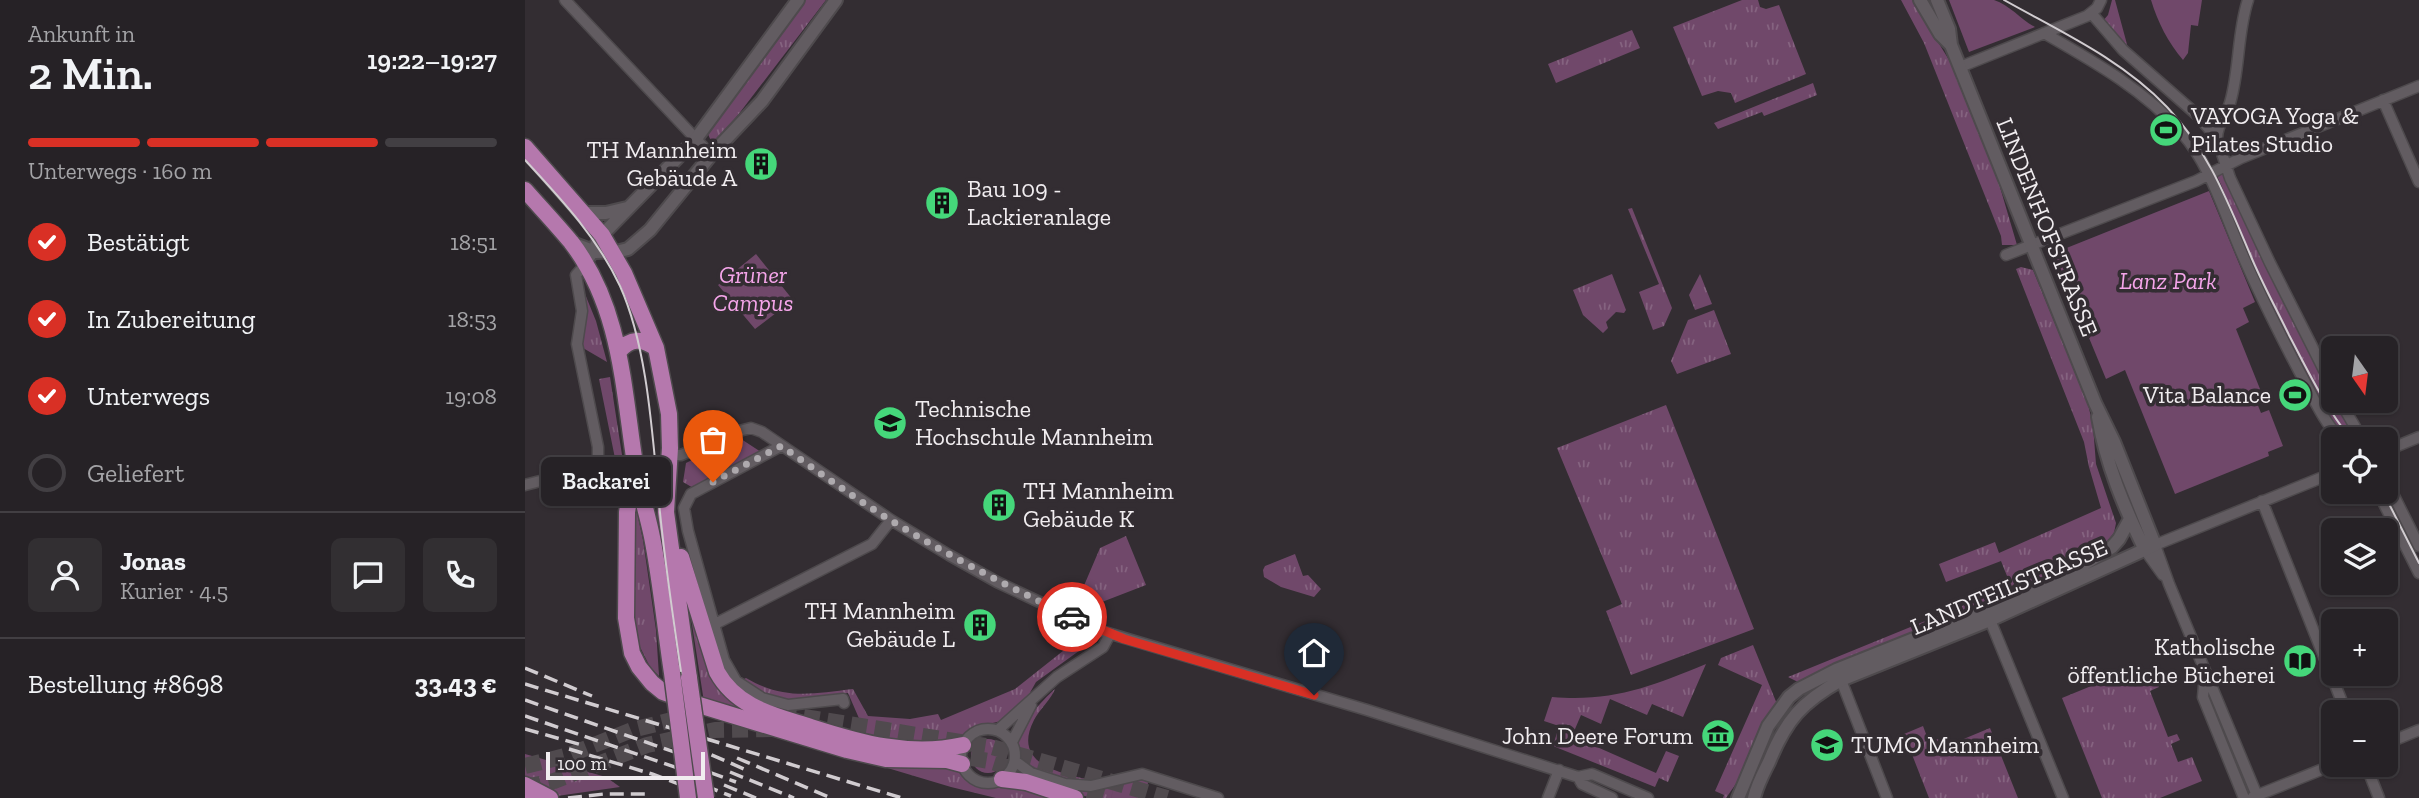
<!DOCTYPE html>
<html lang="de">
<head>
<meta charset="utf-8">
<style>
  body { margin:0; font-family:"Zilla Slab",serif; background:#322f32; color:#f1f3f6; height:100vh; display:flex; flex-direction:column; font-size:26px; white-space:nowrap }
  * { box-sizing:border-box; margin:0 }
  p { font-size:23px; color:#a4a4a7 }
  .icon { flex:none; width:38px; height:38px; fill:none; stroke:currentColor; stroke-width:2; stroke-linecap:round; stroke-linejoin:round }
  .map { position:relative; flex:1; overflow:hidden }
  .details { display:flex; flex-direction:column; background:#262226; width:525px }
  .details>* { flex:none }
  .needle { width:46px; rotate:166deg }
  .tools { position:absolute; left:1796px; top:336px; display:grid; gap:14px }
  .tools a { display:grid; place-items:center; width:77px; height:77px; border-radius:10px; background:#262226; box-shadow:0 2px 5px #0004,0 0 0 2px #423f43; font-size:35px }
  .scale { position:absolute; left:21px; bottom:18px; width:159px; box-sizing:border-box; padding-left:7px; border:4px solid #f1edf0; border-top:0; font-size:19px; line-height:24px; white-space:nowrap; color:#f1edf0; -webkit-text-stroke:5px #332d32; paint-order:stroke }
  .pin { position:absolute; display:grid; place-items:center; width:60px; height:60px; color:#fff; margin:-72px -30px; border-radius:50% 50% 50% 0; rotate:-45deg; box-shadow:0 0 7px #0007 }
  .pin .icon { rotate:45deg }
  .courier { position:absolute; display:grid; place-items:center; width:70px; height:70px; margin:-35px; border:5px solid #d93025; border-radius:50%; background:#fff; color:#222; box-shadow:0 2px 9px #0007 }
  .bubble { position:absolute; height:49px; border-radius:10px; background:#262226; box-shadow:0 2px 5px #0004,0 0 0 2px #423f43; font-size:23px; font-weight:600; line-height:49px; text-align:center }
  .summary em { font-style:normal; font-weight:600 }
  .summary div { display:flex; flex-direction:column-reverse }
  .summary { display:flex; align-items:center; justify-content:space-between; height:119px; padding:0 28px }
  h1 { font-size:46px; font-weight:600; line-height:52px }
  .bar { display:grid; grid-template-columns:repeat(4,1fr); gap:10px 7px; align-content:center; height:84px; padding:0 28px }
  .bar i { height:9px; border-radius:5px; background:#423f43 }
  .bar .current { background:#d93025 }
  .bar p { grid-column:span 4 }
  .line { display:flex; align-items:center; gap:18px; padding:0 28px; border-top:2px solid #423f43 }
  .line div { flex:1 }
  .round { display:grid; place-items:center; flex:none; width:74px; height:74px; border-radius:10px; background:#322f32 }
  ol { padding:0 28px; list-style:none }
  li { display:flex; align-items:center; gap:21px; height:77px }
  li p { margin-inline-start:auto }
  li .icon { padding:7px; border-radius:50%; background:#d93025; color:#fff; stroke-width:4 }
  li:last-child { color:#a4a4a7 }
  li i { width:38px; height:38px; border:4px solid #423f43; border-radius:50% }
  main { display:flex; flex:1; min-height:0 }
  .map>svg:first-child { display:block }
</style>
</head>
<body>
<main>
<section class="details">
<div class="summary"><div><h1>2 Min.</h1><p>Ankunft in</p></div><em>19:22–19:27</em></div>
<div class="bar"><i class="current"></i><i class="current"></i><i class="current"></i><i></i><p>Unterwegs · 160 m</p></div>
<ol>
<li><svg class="icon" aria-label="check" viewBox="0 0 24 24"><path d="M5 12l5 5 9-10"/></svg>Bestätigt<p>18:51</p></li>
<li><svg class="icon" aria-label="check" viewBox="0 0 24 24"><path d="M5 12l5 5 9-10"/></svg>In Zubereitung<p>18:53</p></li>
<li><svg class="icon" aria-label="check" viewBox="0 0 24 24"><path d="M5 12l5 5 9-10"/></svg>Unterwegs<p>19:08</p></li>
<li><i></i>Geliefert</li>
</ol>
<div class="line" style="height:126px"><a class="round"><svg class="icon" aria-label="person" viewBox="0 0 24 24"><circle cx="12" cy="8" r="4"/><path d="M4 21q1-7 8-7t8 7"/></svg></a><div><b>Jonas</b><p>Kurier · 4.5</p></div><a class="round"><svg class="icon" aria-label="chat" viewBox="0 0 24 24"><path d="M4 5h16v11H9l-5 4z"/></svg></a><a class="round"><svg class="icon" aria-label="phone" viewBox="0 0 24 24"><path d="M5 4h4l2 5-3 2q2 4 5 5l2-3 5 2v4C11 20 4 13 5 4z"/></svg></a></div>
<div class="line" style="height:91px"><div>Bestellung #8698</div><b>33.43 €</b></div>
</section>
<div class="map">
<svg width="1894" height="798" viewBox="0 0 1894 798">
  <defs>
    <pattern id="grass-tufts" width="24" height="20" patternUnits="userSpaceOnUse" patternTransform="scale(1.75)"><rect width="24" height="20" fill="#70486a"/><path d="M3 7l-1-3M5 7V3M7 7l1-3M15 17l-1-3M17 17v-4M19 17l1-3" fill="none" stroke="#856380"/></pattern>
  </defs>
  <rect width="100%" height="100%" fill="#332d32"/>
  <path fill="url(#grass-tufts)" d="M280,0H301L213,115L190,141H186L183,134Z
    M1217,0H1233L1235,7L1241,9L1254,5L1281,74L1210,103L1206,93L1193,91L1177,96L1148,27Z
    M1376,0H1387L1429,68L1465,153L1492,245H1477L1476,236L1399,43Z
    M1587,0H1590L1603,48L1590,38L1577,22L1583,15Z
    M1107,30L1115,48L1031,83L1023,64Z
    M1288,83L1292,95L1239,116L1237,112L1193,129L1189,123Z
    M1702,164L1808,388V401H1815L1837,439H1815L1744,313L1697,187L1690,172Z
    M1107,208L1147,308L1139,326L1128,330L1114,292L1134,284L1103,209Z
    M1496,267L1508,270L1563,404L1568,426L1571,464L1591,523L1589,533L1576,548L1523,580L1275,683L1263,677L1486,586L1476,561L1421,582L1414,564L1470,542L1474,553L1576,508L1564,467L1559,442L1491,269Z
    M1087,274L1101,310L1099,313L1091,312L1081,322L1083,328L1078,333L1058,315L1048,290Z
    M1175,274L1187,304L1170,310L1164,295Z
    M60,294L71,321L82,362L58,348C55,331 62,312 60,294Z
    M1189,310L1206,354L1152,374L1146,361L1163,320Z
    M85,377L97,455L96,488L74,379Z
    M1141,405L1229,629L1106,675L1081,611L1097,604L1032,448Z
    M213,437L236,452L170,489L158,482L161,463Z
    M107,512H112L118,540L131,630L134,676L125,667L115,647L110,648L108,643Z
    M601,536L621,585L564,607L552,602L575,548Z
    M770,554L778,576L783,575L796,589L789,597L756,587L739,577L738,570L740,566Z
    M164,605C176,642 183,685 215,708L214,712L179,702Z
    M548,643L558,648L511,682L502,698L476,721L447,728L431,742L425,744L343,739L323,693L263,700L234,694L219,679L221,678C259,700 286,694 328,689L343,716L385,719L413,714L416,720L490,689Z
    M1228,645L1252,704L1215,778L1201,798H1198L1199,795L1190,791L1237,685L1193,665L1196,658Z
    M1181,664L1158,717L1127,704L1122,715L1085,699L1076,724L1056,715L1047,736L1131,773L1141,751L1154,756L1143,782L1134,778L1130,787L1028,746L1034,726L1019,721L1027,697C1088,702 1125,687 1181,664Z
    M1615,666L1622,682L1631,679L1634,687L1625,691L1643,737L1652,734L1655,740L1646,744L1653,762L1667,757L1677,781L1635,798H1577L1537,698Z
    M530,689C527,698 514,710 509,720C485,767 541,774 570,781C554,783 541,780 526,775C519,773 511,771 505,767C474,746 512,705 530,689Z
    M1398,726L1404,742L1413,739L1417,748L1465,728L1493,798H1404L1379,734Z
    M446 756a17 17 0 1 1 34 0a17 17 0 1 1-34 0Z
    M289,746L431,767L442,779L453,786L468,788L481,784L536,798H471L426,787Z
    M0,754L81,777L95,787L32,796L0,776Z
    M618,778L624,780L618,798H566L547,792L548,789Z"/>
  <path fill="#70486a" d="M1424,0C1437,0 1456,0 1469,0C1485,5 1496,20 1510,27L1444,52Z
    M1626,0H1677L1673,26L1666,25L1663,53L1658,60C1643,42 1633,23 1626,0Z
    M1684,191L1730,302L1718,308L1724,322L1711,329L1735,389L1726,397L1732,403L1736,413L1744,410L1758,446L1743,452L1744,456L1650,494L1600,370L1581,379L1529,253Z
    M231,254L268,300L230,329L193,285Z"/>
  <g fill="none" stroke-linecap="round" stroke-linejoin="round">
    <path stroke="#504a4e" stroke-width="16" stroke-dasharray="16 8" stroke-linecap="butt" d="M255,713L467,747L642,798
      M422,754L464,761L512,776
      M0,766L44,755L107,730L163,716
      M540,784L586,798
      M0,787L29,781L122,745L190,730L248,729"/>
    <g stroke="#4e4a4d" stroke-width="13">
      <path id="minor" d="M40,0L186,155
        M1567,14L1598,50L1671,114L1692,138L1705,178L1745,263L1808,388
        M1519,33C1568,61 1620,90 1657,133C1684,164 1696,204 1712,242C1730,286 1752,329 1774,371C1787,395 1797,419 1815,439
        M1435,67L1562,16L1572,8L1576,0
        M1858,100L1894,182
        M1692,138C1692,124 1701,116 1705,103C1715,69 1712,33 1723,0
        M1481,255L1671,181L1716,158L1894,86
        M1815,401L1837,439
        M256,446L166,494L159,508L163,531L199,660L211,681L237,698L263,705L318,699L319,703
        M1860,451L1894,437
        M149,455H156L210,432L226,428L237,432L366,520L424,555L472,582L576,631L842,710L1053,777L1067,774L1123,798
        M1860,478L1894,546
        M0,485L58,470L73,463V447L52,344L57,311L51,275L60,265
        M1853,492L1894,573
        M1737,501L1821,712
        M1620,550L1638,575
        M1465,620L1538,798
        M188,625L347,544L366,520
        M1680,674L1678,697L1719,798
        M1316,680L1362,798
        M436 756a27 27 0 1 1 54 0a27 27 0 1 1-54 0Z
        M473,730L532,677L578,647L585,634
        M487,742L506,705
        M1860,744L1894,730
        M490,761L506,773L540,784L566,786L617,774L693,798
        M1841,765L1854,798
        M1053,777L1057,784L1087,798
        M1728,797L1808,765
        M1023,798L1034,770
        M1733,798L1644,584L1630,545L1808,473"/>
    </g>
    <g stroke="#4e4a4d" stroke-width="16">
      <path id="tertiary" d="M1395,0L1415,34L1426,45
        M59,213H81L102,208
        M47,243L71,252L95,251L103,249L125,230L186,155L237,101L311,0
        M64,257L77,235L170,140L273,0
        M1573,417C1581,464 1599,507 1620,550
        M1213,798L1243,726L1264,697L1274,689L1311,670L1504,593L1541,575L1587,547L1594,539L1605,519
        M1229,798C1232,785 1238,774 1244,762C1261,720 1277,702 1316,680L1465,620L1630,545L1589,442L1570,403L1426,45L1424,29L1412,0"/>
    </g>
    <g stroke="#4e4a4d" stroke-width="19">
      <path id="primary" d="M0,147L77,235L99,273L131,348L144,414L145,448L141,512L164,678
        M0,190C15,207 31,224 46,242C96,307 98,387 110,464C114,489 122,512 127,537C136,582 140,628 147,673
        M94,351C106,338 116,338 131,348
        M110,466L102,512L101,618L107,653L114,667L127,683L138,692L174,705L322,750L361,759L422,760L437,764
        M156,557L192,672C212,708 249,715 286,727C336,743 385,757 438,745
        M477,779L501,782L550,798
        M0,785L25,798
        M0,798H1"/>
    </g>
    <use href="#minor" stroke="#625c61" stroke-width="10"/>
    <use href="#tertiary" stroke="#625c61" stroke-width="12"/>
    <use href="#primary" stroke="#b578ad" stroke-width="16"/>
    <path stroke="#d1ccd0" stroke-width="2" d="M1479,0C1536,32 1596,59 1642,107C1683,150 1702,200 1725,254C1736,281 1751,308 1764,335C1783,371 1800,407 1826,439
      M0,160C36,199 72,237 95,286C126,355 128,455 137,531C147,620 162,709 175,798
      M1858,492L1894,563"/>
    <path stroke="#d1ccd0" stroke-width="3.5" stroke-dasharray="14 7" stroke-linecap="butt" d="M0,668L67,696
      M0,684L377,798
      M0,700L178,762
      M0,716L173,775
      M0,729L57,745
      M148,738L219,769
      M44,749L127,774L170,790
      M212,758L306,798
      M165,765L211,782
      M205,772L269,798
      M160,778L206,796
      M199,785L231,798
      M43,798L79,794H122"/>
    <g stroke="#4e4a4d" stroke-width="19" stroke-linecap="butt">
      <path id="primary-bridge" d="M147,673L163,798
        M164,678L181,798"/>
    </g>
    <use href="#primary-bridge" stroke="#b578ad" stroke-width="16"/>
  </g>
  <g fill="none" stroke-linecap="round" stroke-linejoin="round">
    <path stroke="#aeaaae" stroke-width="7" stroke-dasharray="0 12.6" d="M188,482L256,446C293,471 329,498 367,521C426,557 486,588 547,617"/>
    <path stroke="#d93025" stroke-width="9" d="M547,617L599,639L789,695"/>
  </g>
  <defs>
    <g id="stadium-disc" transform="scale(1.75)"><circle r="9.5" fill="#45d77a" stroke="#332d32"/><path d="M0-5a6.5 5 0 1 0 0 10a6.5 5 0 1 0 0-10ZM-3.5-1.8h7v3.6h-7Z" fill="#111"/></g>
    <g id="building-disc" transform="scale(1.75)"><circle r="9.5" fill="#45d77a" stroke="#332d32"/><path d="M-4-6H4V6H1V3H-1V6H-4ZM-2.5-4.3h1.7v1.8h-1.7ZM.8-4.3h1.7v1.8H.8ZM-2.5-1h1.7V.8h-1.7ZM.8-1h1.7V.8H.8Z" fill="#111"/></g>
    <g id="university-disc" transform="scale(1.75)"><circle r="9.5" fill="#45d77a" stroke="#332d32"/><path d="M0-5L7-2L0 1L-7-2ZM-4 1L0 2.5L4 1V4Q0 6-4 4Z" fill="#111"/></g>
    <g id="library-disc" transform="scale(1.75)"><circle r="9.5" fill="#45d77a" stroke="#332d32"/><path d="M-6-4Q-3-5.5-.7-3.5V5Q-3 3-6 4ZM6-4Q3-5.5 .7-3.5V5Q3 3 6 4Z" fill="#111"/></g>
    <g id="museum-disc" transform="scale(1.75)"><circle r="9.5" fill="#45d77a" stroke="#332d32"/><path d="M0-6L6-3V-2H-6V-3ZM-5-1h2V3h-2ZM-1-1h2V3h-2ZM3-1h2V3H3ZM-6 4H6V6H-6Z" fill="#111"/></g>
  </defs>
  <g fill-rule="evenodd">
    <use href="#stadium-disc" x="1641" y="130"/>
    <use href="#building-disc" x="236" y="164"/>
    <use href="#building-disc" x="417" y="203"/>
    <use href="#stadium-disc" x="1770" y="395"/>
    <use href="#university-disc" x="365" y="423"/>
    <use href="#building-disc" x="474" y="505"/>
    <use href="#building-disc" x="455" y="625"/>
    <use href="#library-disc" x="1775" y="661"/>
    <use href="#museum-disc" x="1193" y="736"/>
    <use href="#university-disc" x="1302" y="745"/>
  </g>
  <g text-anchor="middle" stroke-width="7" stroke-linejoin="round" paint-order="stroke">
    <g font-size="24" fill="#f1edf0" stroke="#332d32" text-anchor="start">
      <text x="1666" y="124">VAYOGA Yoga &amp;<tspan x="1666" dy="28">Pilates Studio</tspan></text>
      <text x="212" y="158" text-anchor="end">TH Mannheim<tspan x="212" dy="28">Gebäude A</tspan></text>
      <text x="442" y="197">Bau 109 -<tspan x="442" dy="28">Lackieranlage</tspan></text>
      <text x="1746" y="403" text-anchor="end">Vita Balance</text>
      <text x="390" y="417">Technische<tspan x="390" dy="28">Hochschule Mannheim</tspan></text>
      <text x="498" y="499">TH Mannheim<tspan x="498" dy="28">Gebäude K</tspan></text>
      <text x="430" y="619" text-anchor="end">TH Mannheim<tspan x="430" dy="28">Gebäude L</tspan></text>
      <text x="1750" y="655" text-anchor="end">Katholische<tspan x="1750" dy="28">öffentliche Bücherei</tspan></text>
      <text x="1168" y="744" text-anchor="end">John Deere Forum</text>
      <text x="1326" y="753">TUMO Mannheim</text>
    </g>
    <g font-size="24" fill="#f1edf0" stroke="#332d32">
      <text transform="translate(1522 227) rotate(68)" y="8">LINDENHOFSTRASSE</text>
      <text transform="translate(1484 587) rotate(-23)" y="8">LANDTEILSTRASSE</text>
    </g>
    <g font-size="24" font-style="italic" fill="#f5a5ea" stroke="#332d32">
      <text x="228" y="283">Grüner<tspan x="228" dy="28">Campus</tspan></text>
      <text x="1643" y="289">Lanz Park</text>
    </g>
  </g>
</svg>
<div class="tools">
<a><svg class="needle" viewBox="-14 -14 28 28"><path d="M0-13l5 13h-10z" fill="#e53935"/><path d="M0 13l5-13h-10z" fill="#a4a4a7"/></svg></a>
<a><svg class="icon" aria-label="locate" viewBox="0 0 24 24"><circle cx="12" cy="12" r="6"/><path d="M12 2v4M12 18v4M2 12h4M18 12h4"/></svg></a>
<a><svg class="icon" aria-label="layers" viewBox="0 0 24 24"><path d="M12 4l9 5-9 5-9-5zM3 14l9 5 9-5"/></svg></a>
<a>+</a>
<a>−</a>
</div>
<div class="scale">100 m</div>
<div class="pin" style="left:188px;top:482px;background:#ea580c"><svg class="icon" aria-label="bag" viewBox="0 0 24 24"><path d="M5 8h14l-1 12H6zM9 8a3 3 0 0 1 6 0"/></svg></div>
<div class="pin" style="left:789px;top:695px;background:#1f2937"><svg class="icon" aria-label="home" viewBox="0 0 24 24"><path d="M3 11l9-7 9 7M6 9v11h12V9"/></svg></div>
<div class="courier" style="left:547px;top:617px"><svg class="icon" aria-label="car" viewBox="0 0 24 24"><path d="M5 17H2v-5l4-1 3-4h7l3 4 3 1v5h-3M9 17h6M6 11h13"/><circle cx="7" cy="17" r="2"/><circle cx="17" cy="17" r="2"/></svg></div>
<div class="bubble" style="left:16px;top:457px;width:130px">Backarei</div>
</div>
</main>
</body>
</html>
